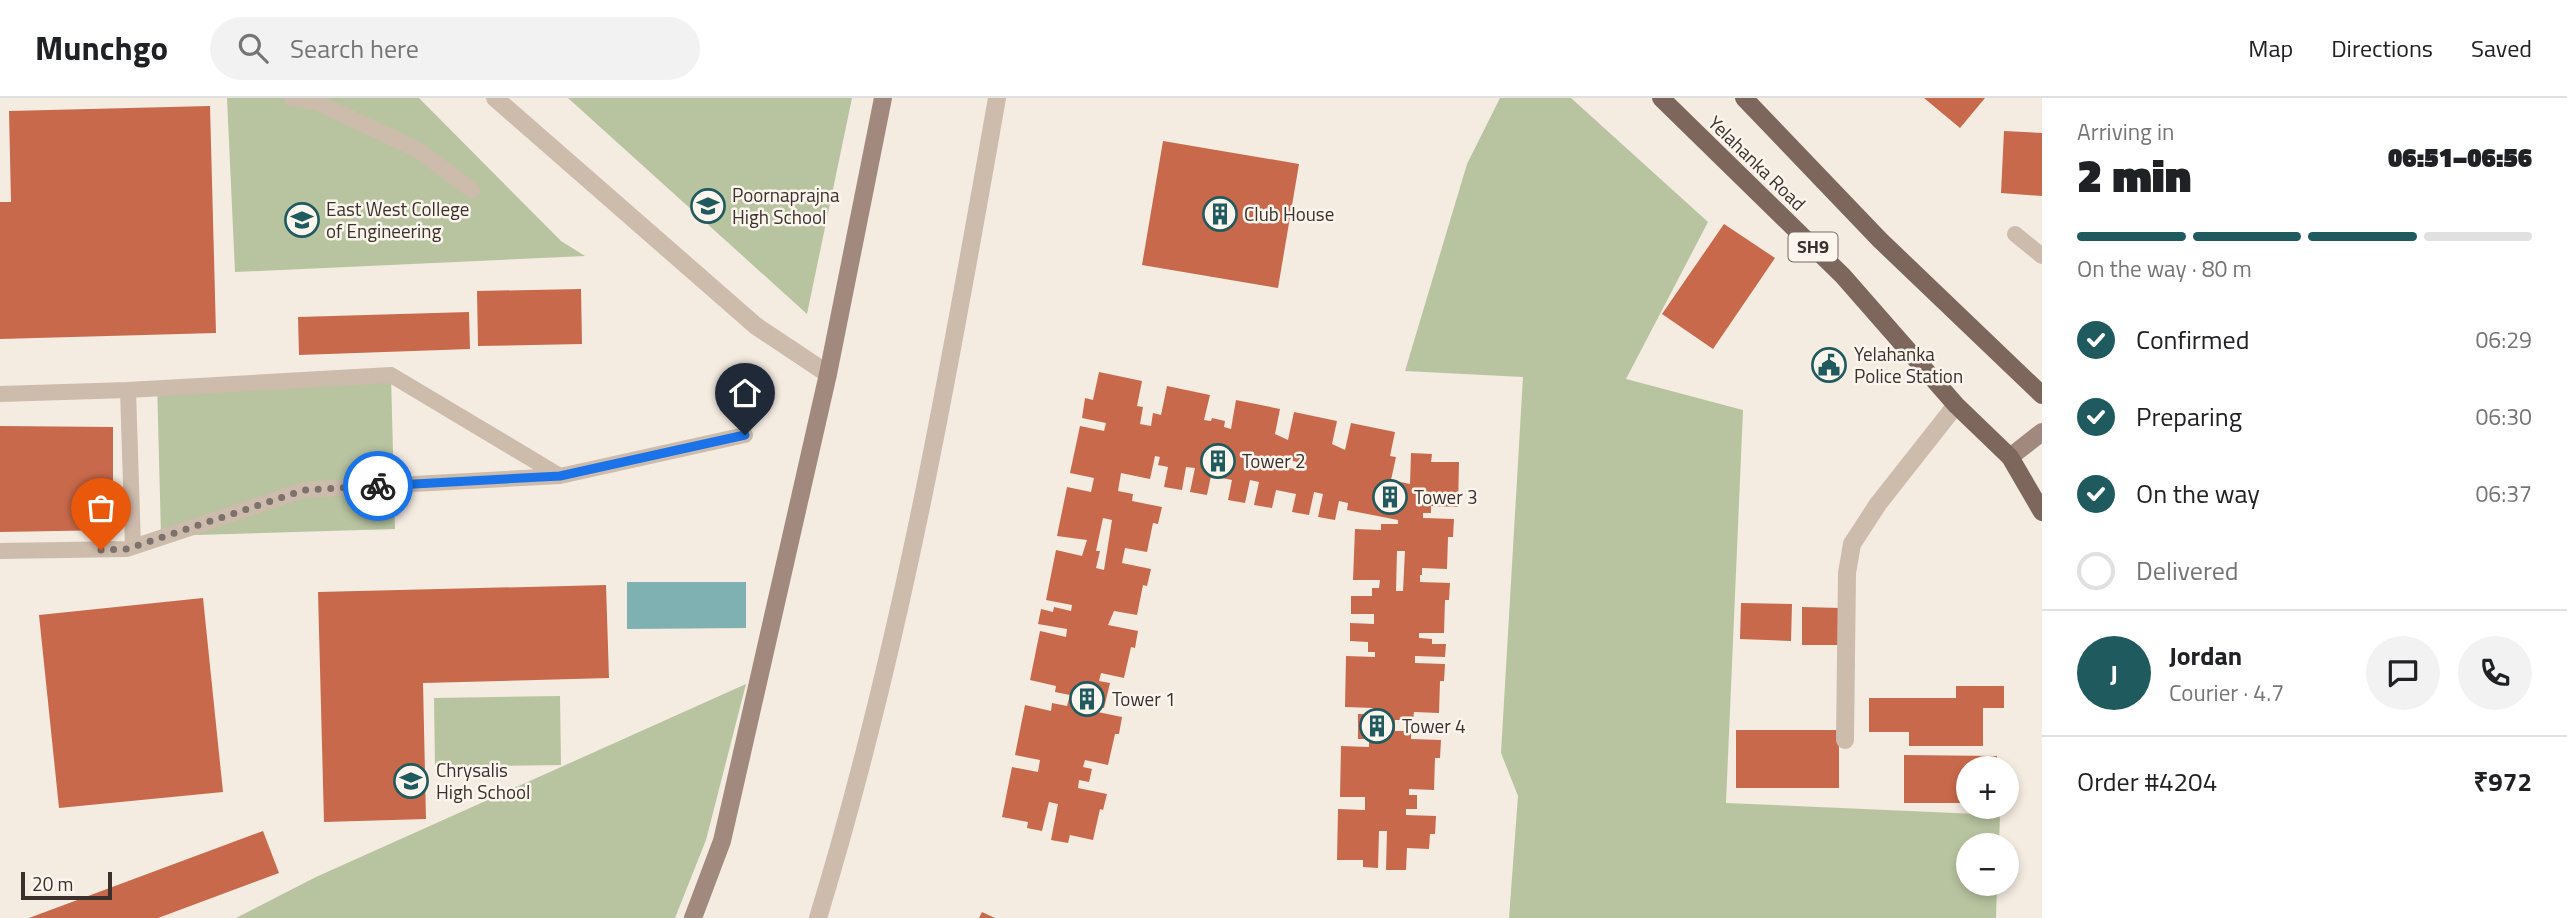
<!DOCTYPE html>
<html lang="en">
<head>
<meta charset="utf-8">
<style>
  body { margin:0; font-family:"Titillium Web",sans-serif; background:#f2f2f2; color:#202124; height:100vh; display:flex; flex-direction:column; font-size:26px; white-space:nowrap }
  * { box-sizing:border-box; margin:0 }
  p { font-size:23px; color:#757577 }
  .icon { flex:none; width:38px; height:38px; fill:none; stroke:currentColor; stroke-width:2; stroke-linecap:round; stroke-linejoin:round }
  .map { position:relative; flex:1; overflow:hidden }
  .panel { display:flex; flex-direction:column; background:#fff; width:525px }
  .panel>* { flex:none }
  .buttons { position:absolute; left:1956px; top:658px; display:grid; gap:14px }
  .buttons a { display:grid; place-items:center; width:63px; height:63px; border-radius:50%; background:#fff; box-shadow:0 4px 10px #0003; font-size:35px }
  .scale { position:absolute; left:21px; bottom:18px; width:91px; box-sizing:border-box; padding-left:7px; border:4px solid #3b302b; border-top:0; font-size:19px; line-height:24px; white-space:nowrap; color:#3b302b; -webkit-text-stroke:5px #fbf5ee; paint-order:stroke }
  .pin { position:absolute; display:grid; place-items:center; width:60px; height:60px; color:#fff; margin:-72px -30px; border-radius:50% 50% 50% 0; rotate:-45deg; box-shadow:0 0 7px #0007 }
  .pin .icon { rotate:45deg }
  .courier { position:absolute; display:grid; place-items:center; width:70px; height:70px; margin:-35px; border:5px solid #1a73e8; border-radius:50%; background:#fff; color:#222; box-shadow:0 2px 9px #0007 }
  .headline em { font-style:normal; font-weight:800 }
  .headline div { display:flex; flex-direction:column-reverse }
  .headline { display:flex; align-items:center; justify-content:space-between; height:119px; padding:0 35px }
  h1 { font-size:46px; font-weight:800; line-height:52px }
  .bar { display:grid; grid-template-columns:repeat(4,1fr); gap:10px 7px; align-content:center; height:84px; padding:0 35px }
  .bar i { height:9px; border-radius:5px; background:#e0e0e0 }
  .bar .active { background:#1f5a5e }
  .bar p { grid-column:span 4 }
  .line { display:flex; align-items:center; gap:18px; padding:0 35px; border-top:2px solid #e0e0e0 }
  .line div { flex:1 }
  .round { display:grid; place-items:center; flex:none; width:74px; height:74px; border-radius:37px; background:#f2f2f2 }
  ol { padding:0 35px; list-style:none }
  li { display:flex; align-items:center; gap:21px; height:77px }
  li p { margin-inline-start:auto }
  li .icon { padding:7px; border-radius:50%; background:#1f5a5e; color:#fff; stroke-width:4 }
  li:last-child { color:#757577 }
  li i { width:38px; height:38px; border:4px solid #e0e0e0; border-radius:50% }
  header { display:flex; align-items:center; gap:42px; box-sizing:border-box; height:98px; padding:0 35px; background:#fff; border-bottom:2px solid #e0e0e0 }
  header strong { font-size:33px }
  nav { display:flex; gap:38px; margin-inline-start:auto; font-size:24px }
  .search { width:490px; height:63px; background:#f2f2f2; display:flex; align-items:center; gap:18px; box-sizing:border-box; padding:0 24px; border-radius:38px; color:#757577; font-size:26px }
  main { display:flex; flex:1; min-height:0 }
  .map>svg:first-child { display:block }
</style>
</head>
<body>
<header>
<strong>Munchgo</strong>
<div class="search"><svg class="icon" aria-label="search" viewBox="0 0 24 24"><circle cx="10" cy="10" r="6"/><path d="M15 15l6 6"/></svg>Search here</div>
<nav><a>Map</a><a>Directions</a><a>Saved</a></nav>
</header>
<main>
<div class="map">
<svg width="2042" height="820" viewBox="0 0 2042 820">
  <rect width="100%" height="100%" fill="#f4ebe1"/>
  <path fill="#b8c4a0" d="M227,0H419L561,143L585,158L235,174Z
    M568,0H852L807,216Z
    M1500,0H1571L1708,124L1626,281L1743,312L1726,705L2000,717L1999,747H1969V786H1997L1996,820H1509L1518,698L1501,655L1523,279L1405,273L1467,66Z
    M391,277L395,431L161,438L157,283Z
    M746,586L706,742L675,820H236L316,779Z
    M560,598L561,667L435,669L434,600Z"/>
  <path fill="#7fb0b2" d="M627,484H746V530L627,531Z"/>
  <path fill="#c8694b" fill-rule="evenodd" d="M1924,0H1985L1960,30Z
    M210,8L216,235L0,241V104H11L9,13Z
    M2004,33L2042,35V98L2001,95Z
    M1163,43L1299,66L1278,190L1142,167Z
    M1724,126L1775,160L1713,251L1662,216Z
    M581,191L582,246L478,248L477,193Z
    M469,214L470,251L299,257L298,219Z
    M1099,274L1142,283L1137,308L1143,309L1140,326L1151,328L1153,315L1161,317L1167,288L1210,297L1204,322L1211,323L1212,320L1225,323L1224,329L1231,331L1236,302L1280,311L1275,336L1288,342L1294,314L1337,323L1332,346L1345,352L1351,325L1395,334L1390,358L1396,359L1391,382L1410,386L1411,355L1432,356L1431,364H1459L1458,409L1431,408V415H1423V420L1454,421L1453,439H1448L1447,471L1422,470V477H1420V484L1450,485L1449,502H1445L1444,535H1419V540L1432,541V546H1446L1445,559L1415,558V565L1445,566L1444,583H1440L1439,615L1414,614L1413,622H1395V633H1411V641L1441,642L1440,660H1435L1434,692L1409,691V697H1417V711H1406V717L1436,718L1435,736H1430L1429,751L1407,750L1406,772H1386L1387,733H1379L1378,770L1363,769V762H1337L1338,711L1365,712V699H1340L1341,648L1369,649V641H1358V616H1373V610L1345,609L1346,558L1375,559V554H1368V544L1350,543V525L1374,526V516H1351V498H1372V490H1379L1380,482H1353L1355,431L1381,432V426H1398V422L1347,412L1348,405L1339,403L1335,422L1318,419L1323,396L1314,394L1309,417L1292,414L1296,396L1276,392L1272,410L1254,407L1259,384L1250,382L1245,405L1228,402L1232,382L1211,378L1207,397L1190,394L1195,370L1186,369L1182,392L1164,389L1168,369L1158,367L1160,359L1155,358L1150,381L1121,375L1118,393L1133,396L1132,403L1162,409L1158,426L1153,425L1147,454L1125,450L1122,465L1151,471L1147,488L1143,487L1137,517L1114,513L1108,527L1138,533L1135,550L1131,549L1124,580L1101,575L1099,583L1110,585L1104,610L1094,608L1093,613L1122,619L1119,636H1115L1108,667L1085,662L1083,669L1092,671L1089,684L1079,682L1078,690L1107,696L1103,712L1100,711L1093,742L1070,737L1068,745L1051,742L1058,706L1049,704L1042,733L1027,730L1028,724L1002,719L1012,669L1038,674L1040,662L1015,657L1025,607L1051,613L1052,605L1067,608L1070,597L1055,594L1056,588L1030,582L1040,533L1066,539L1067,531L1038,526L1041,511L1053,514L1054,509L1071,513L1072,507L1046,502L1056,452L1082,458L1087,442L1057,438L1067,389L1091,394L1094,380L1070,375L1080,328L1104,333L1106,325L1082,320L1085,300L1093,302ZM1277,359L1305,366L1304,373L1275,367ZM1103,420L1112,422L1104,472L1096,470L1100,453H1096ZM1397,453H1405L1403,493H1396Z
    M0,328L113,329V432L0,434Z
    M606,487L609,580L423,585L426,721L324,724L318,494Z
    M203,500L223,694L59,710L39,517Z
    M1741,505L1792,506L1791,543L1740,541Z
    M1802,509L1841,510L1840,547H1802Z
    M1956,588H2004V610H1983V648H1909V634H1869V600H1956Z
    M1736,632H1839V690H1736Z
    M1904,657L1997,658V670H1969V705H1904Z
    M263,733L279,775L158,820H29Z
    M982,814L995,820H979Z"/>
  <g fill="none" stroke-linecap="round" stroke-linejoin="round">
    <path stroke="#cdbbac" stroke-width="16" d="M292,0L316,4L418,52L472,92
      M2015,136L2042,158
      M128,292L391,277L560,378
      M0,296L128,292L133,449
      M0,453L127,451L304,392L560,378L745,337"/>
    <path stroke="#cdbbac" stroke-width="18" d="M495,0L756,228L828,276
      M1845,642L1847,475L1852,446L1878,406L1956,307
      M818,820C900,552 949,275 997,0"/>
    <path stroke="#a18a7d" stroke-width="18" d="M2010,359L2042,334
      M693,820L722,743L828,276L883,0"/>
    <path stroke="#7d675c" stroke-width="18" d="M1661,0L1843,178L1956,307L2010,359L2042,414
      M1744,0L1880,142L2042,297"/>
  </g>
  <g fill="none" stroke-linecap="round" stroke-linejoin="round">
    <path stroke="#7c716b" stroke-width="7" stroke-dasharray="0 12.6" d="M101,452L127,451L304,392L378,388"/>
    <path stroke="#1a73e8" stroke-width="9" d="M378,388L560,378L745,337"/>
  </g>
  <defs>
    <g id="school-ring" transform="scale(1.75)"><circle r="9.5" fill="#fbf5ee" stroke="#1f5a5e" stroke-width="1.5"/><path d="M0-5L7-2L0 1L-7-2ZM-4 1L0 2.5L4 1V4Q0 6-4 4Z" fill="#1f5a5e"/></g>
    <g id="building-ring" transform="scale(1.75)"><circle r="9.5" fill="#fbf5ee" stroke="#1f5a5e" stroke-width="1.5"/><path d="M-4-6H4V6H1V3H-1V6H-4ZM-2.5-4.3h1.7v1.8h-1.7ZM.8-4.3h1.7v1.8H.8ZM-2.5-1h1.7V.8h-1.7ZM.8-1h1.7V.8H.8Z" fill="#1f5a5e"/></g>
    <g id="university-ring" transform="scale(1.75)"><circle r="9.5" fill="#fbf5ee" stroke="#1f5a5e" stroke-width="1.5"/><path d="M0-5L7-2L0 1L-7-2ZM-4 1L0 2.5L4 1V4Q0 6-4 4Z" fill="#1f5a5e"/></g>
    <g id="civic-ring" transform="scale(1.75)"><circle r="9.5" fill="#fbf5ee" stroke="#1f5a5e" stroke-width="1.5"/><path d="M-.6-6.5H3V-4.5H.6V-3L4-1V1h2V6H-6V1h2V-1L-.6-3ZM-1.2 2.5V6h2.4V2.5Z" fill="#1f5a5e"/></g>
  </defs>
  <g fill-rule="evenodd">
    <use href="#school-ring" x="708" y="108"/>
    <use href="#building-ring" x="1220" y="116"/>
    <use href="#university-ring" x="302" y="122"/>
    <use href="#civic-ring" x="1829" y="267"/>
    <use href="#building-ring" x="1218" y="363"/>
    <use href="#building-ring" x="1390" y="399"/>
    <use href="#building-ring" x="1087" y="601"/>
    <use href="#building-ring" x="1377" y="628"/>
    <use href="#school-ring" x="411" y="683"/>
  </g>
  <g text-anchor="middle" stroke-width="5" stroke-linejoin="round" paint-order="stroke">
    <rect fill="#fbf5ee" stroke="#756b66" stroke-width="2" x="1788.5" y="134.5" width="49" height="29" rx="5"/>
    <g font-size="18" font-weight="bold" fill="#3b302b">
      <text x="1813" y="155">SH9</text>
    </g>
    <g font-size="19" fill="#3b302b" stroke="#fbf5ee">
      <text transform="translate(1757 65) rotate(44)" y="7">Yelahanka Road</text>
    </g>
    <g font-size="19" fill="#3b302b" stroke="#fbf5ee" text-anchor="start">
      <text x="732" y="104">Poornaprajna<tspan x="732" dy="22">High School</tspan></text>
      <text x="326" y="118">East West College<tspan x="326" dy="22">of Engineering</tspan></text>
      <text x="1244" y="123">Club House</text>
      <text x="1854" y="263">Yelahanka<tspan x="1854" dy="22">Police Station</tspan></text>
      <text x="1242" y="370">Tower 2</text>
      <text x="1414" y="406">Tower 3</text>
      <text x="1112" y="608">Tower 1</text>
      <text x="1402" y="635">Tower 4</text>
      <text x="436" y="679">Chrysalis<tspan x="436" dy="22">High School</tspan></text>
    </g>
  </g>
</svg>
<div class="buttons">
<a>+</a>
<a>−</a>
</div>
<div class="scale">20 m</div>
<div class="pin" style="left:101px;top:452px;background:#ea580c"><svg class="icon" aria-label="bag" viewBox="0 0 24 24"><path d="M5 8h14l-1 12H6zM9 8a3 3 0 0 1 6 0"/></svg></div>
<div class="pin" style="left:745px;top:337px;background:#1f2937"><svg class="icon" aria-label="home" viewBox="0 0 24 24"><path d="M3 11l9-7 9 7M6 9v11h12V9"/></svg></div>
<div class="courier" style="left:378px;top:388px"><svg class="icon" aria-label="bike" viewBox="0 0 24 24"><circle cx="6" cy="16" r="4"/><circle cx="18" cy="16" r="4"/><path d="M6 16l4-8h5l3 8M10 8l3 8H6M13 5h3"/></svg></div>
</div>
<section class="panel">
<div class="headline"><div><h1>2 min</h1><p>Arriving in</p></div><em>06:51–06:56</em></div>
<div class="bar"><i class="active"></i><i class="active"></i><i class="active"></i><i></i><p>On the way · 80 m</p></div>
<ol>
<li><svg class="icon" aria-label="check" viewBox="0 0 24 24"><path d="M5 12l5 5 9-10"/></svg>Confirmed<p>06:29</p></li>
<li><svg class="icon" aria-label="check" viewBox="0 0 24 24"><path d="M5 12l5 5 9-10"/></svg>Preparing<p>06:30</p></li>
<li><svg class="icon" aria-label="check" viewBox="0 0 24 24"><path d="M5 12l5 5 9-10"/></svg>On the way<p>06:37</p></li>
<li><i></i>Delivered</li>
</ol>
<div class="line" style="height:126px"><b class="round" style="background:#1f5a5e;color:#fff">J</b><div><b>Jordan</b><p>Courier · 4.7</p></div><a class="round"><svg class="icon" aria-label="chat" viewBox="0 0 24 24"><path d="M4 5h16v11H9l-5 4z"/></svg></a><a class="round"><svg class="icon" aria-label="phone" viewBox="0 0 24 24"><path d="M5 4h4l2 5-3 2q2 4 5 5l2-3 5 2v4C11 20 4 13 5 4z"/></svg></a></div>
<div class="line" style="height:91px"><div>Order #4204</div><b>₹972</b></div>
</section>
</main>
</body>
</html>
